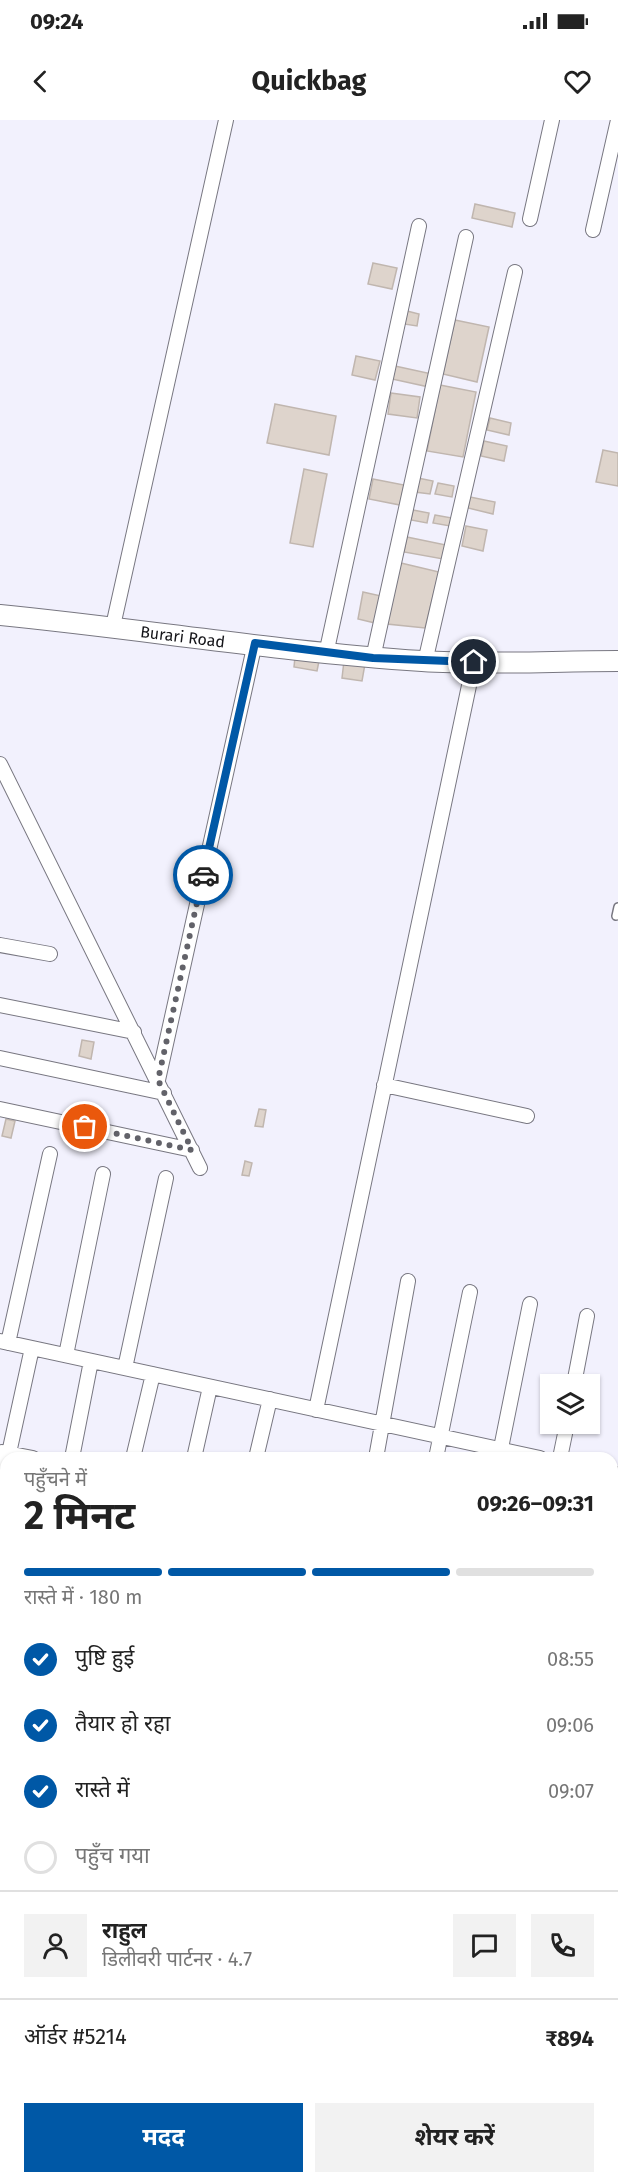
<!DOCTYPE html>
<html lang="hi">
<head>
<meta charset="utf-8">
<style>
  body { margin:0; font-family:"Fira Sans","Noto Sans Devanagari",sans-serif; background:#f2f2f2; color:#222; height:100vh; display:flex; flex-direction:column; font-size:22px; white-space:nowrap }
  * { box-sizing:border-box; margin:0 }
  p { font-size:20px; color:#767676 }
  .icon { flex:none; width:33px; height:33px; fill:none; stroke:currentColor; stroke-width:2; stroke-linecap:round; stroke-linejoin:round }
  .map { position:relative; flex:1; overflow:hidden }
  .sheet { position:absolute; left:0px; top:1332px; width:618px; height:732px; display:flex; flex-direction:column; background:#fff; border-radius:18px 18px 0 0; box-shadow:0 2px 4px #0004 }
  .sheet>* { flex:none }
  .tools { position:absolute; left:540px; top:1254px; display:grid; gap:12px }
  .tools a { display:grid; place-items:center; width:60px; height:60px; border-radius:0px; background:#fff; box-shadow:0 2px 4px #0004; font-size:30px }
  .pin { position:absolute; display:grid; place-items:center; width:51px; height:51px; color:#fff; margin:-26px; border:3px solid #fff; border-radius:50%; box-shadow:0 2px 6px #0007 }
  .courier { position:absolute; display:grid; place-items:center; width:60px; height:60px; margin:-30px; border:4px solid #0058a6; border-radius:50%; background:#fff; color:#222; box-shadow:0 2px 8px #0007 }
  .headline em { font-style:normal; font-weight:700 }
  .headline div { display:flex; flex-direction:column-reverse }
  .headline { display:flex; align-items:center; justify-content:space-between; height:102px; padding:0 24px }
  h1 { font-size:39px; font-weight:700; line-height:45px }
  .bar { display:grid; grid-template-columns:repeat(4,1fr); gap:9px 6px; align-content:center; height:72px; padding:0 24px }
  .bar i { height:8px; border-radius:4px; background:#e0e0e0 }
  .bar .on { background:#0058a6 }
  .bar p { grid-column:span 4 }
  .line { display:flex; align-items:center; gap:15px; padding:0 24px; border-top:2px solid #e0e0e0 }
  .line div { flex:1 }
  .round { display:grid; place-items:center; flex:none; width:63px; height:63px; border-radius:0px; background:#f2f2f2 }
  ol { padding:0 24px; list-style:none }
  li { display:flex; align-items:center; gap:18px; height:66px }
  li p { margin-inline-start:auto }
  li .icon { padding:6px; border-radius:50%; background:#0058a6; color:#fff; stroke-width:4 }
  li:last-child { color:#767676 }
  li i { width:33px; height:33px; border:3px solid #e0e0e0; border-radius:50% }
  .primary-button { display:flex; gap:12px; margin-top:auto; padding:12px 24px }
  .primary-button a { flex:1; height:69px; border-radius:0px; background:#0058a6; color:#fff; font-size:24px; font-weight:700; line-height:69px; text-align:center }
  .primary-button a+a { background:#f2f2f2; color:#222 }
  .status { display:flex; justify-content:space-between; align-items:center; height:42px; padding:0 30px; background:#fff; direction:ltr }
  .status svg { height:16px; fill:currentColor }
  header { display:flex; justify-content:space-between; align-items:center; height:78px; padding:0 24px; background:#fff; font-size:27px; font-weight:700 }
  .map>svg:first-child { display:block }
</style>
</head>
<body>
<div class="status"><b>09:24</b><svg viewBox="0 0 49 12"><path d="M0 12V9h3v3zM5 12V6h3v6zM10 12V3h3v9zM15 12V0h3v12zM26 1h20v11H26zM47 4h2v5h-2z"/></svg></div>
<header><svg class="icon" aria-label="back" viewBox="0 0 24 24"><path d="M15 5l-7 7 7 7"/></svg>Quickbag<svg class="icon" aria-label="heart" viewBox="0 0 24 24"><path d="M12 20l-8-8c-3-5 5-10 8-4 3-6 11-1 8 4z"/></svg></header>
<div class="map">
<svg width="618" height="2064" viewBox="0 0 618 2064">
  <rect width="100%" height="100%" fill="#f2f1fd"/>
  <path fill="#ded4cc" stroke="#c0b6af" stroke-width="1.5" d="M475,84L515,93L512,107L472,98Z
    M373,143L397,148L392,169L368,164Z
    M407,191L419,194L417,206L404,204Z
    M455,200L489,207L477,262L443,254Z
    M356,236L380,241L375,260L352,255Z
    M395,246L432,254L429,267L392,259Z
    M440,265L476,272L463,337L427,331Z
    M391,273L420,277L417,298L388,294Z
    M275,284L336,296L329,335L267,323Z
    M490,298L511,303L509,315L487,310Z
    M484,321L507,326L504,341L481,336Z
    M603,330L618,333V366L596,362Z
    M304,349L327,354L313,427L290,423Z
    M418,358L433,361L430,374L415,372Z
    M373,359L404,365L400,385L369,379Z
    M438,363L454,366L452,377L435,374Z
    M470,377L495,382L493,394L468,388Z
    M413,390L429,393L427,403L411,400Z
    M435,395L452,398L450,406L433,403Z
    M466,406L487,410L483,431L462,426Z
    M407,417L446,425L443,439L404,432Z
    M401,443L439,452L425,508L387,504Z
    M363,472L381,476L375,503L358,499Z
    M295,537L319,541L317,551L294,547Z
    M344,541L365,544L362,561L342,558Z
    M82,920L94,922L91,939L79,936Z
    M259,989L266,990L263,1007L255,1006Z
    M6,999L15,1001L11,1018L2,1016Z
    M245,1041L252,1043L249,1056L242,1055Z
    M612,1776L618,1777L612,1806Z
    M6,1935V1970L0,1969Z
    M281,2058L297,2059L296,2064H279Z
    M539,2058H556L555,2064H537Z
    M579,2058L598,2061L597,2064H578Z"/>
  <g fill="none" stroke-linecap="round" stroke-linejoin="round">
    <g stroke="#787781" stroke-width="10">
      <path id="service" d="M616,796L618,787"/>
    </g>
    <g stroke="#787781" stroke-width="16">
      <path id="minor" d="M530,99L552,0
        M593,110L618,0
        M113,506L226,0
        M326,534L419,106
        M373,538L466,117
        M425,542L515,152
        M0,644L200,1048
        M0,825L50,834
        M0,885L134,912
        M0,938L164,973
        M158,960L255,523
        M384,965L527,996
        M0,989L192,1030
        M0,1221L540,1338
        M8,1223L50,1034
        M66,1235L103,1054
        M125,1248L166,1058
        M574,1264L587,1196
        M316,1290L474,542
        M2,1332L33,1338
        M9,1333L32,1228
        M72,1338L91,1241
        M133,1338L153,1254
        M194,1338L210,1267
        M256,1338L270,1279
        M376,1338L408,1161
        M436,1338L470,1172
        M499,1338L530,1184
        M560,1338L567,1304
        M0,1343L6,1345
        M612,1353L618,1355
        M612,1390L618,1364
        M612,1460L618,1461
        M612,1568L618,1569
        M612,1631L618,1633
        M0,1634L6,1610
        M0,1646L6,1647
        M612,1694L618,1695
        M0,1733L6,1734
        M612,1756L618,1757
        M0,1782L6,1784
        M612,1826L618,1827
        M0,1922L6,1923
        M0,2016L6,2018
        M344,2058L375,2064
        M130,2064L131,2058
        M528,2064L530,2058
        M617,2064L618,2057"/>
    </g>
    <g stroke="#787781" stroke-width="22">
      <g id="secondary">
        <path id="s1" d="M0,495C141,509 281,532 422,541C486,545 553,541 618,541"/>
      </g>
    </g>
    <use href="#service" stroke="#fff" stroke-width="7"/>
    <use href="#minor" stroke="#fff" stroke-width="14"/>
    <use href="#secondary" stroke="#fff" stroke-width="20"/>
  </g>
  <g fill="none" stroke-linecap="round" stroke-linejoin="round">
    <path stroke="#626269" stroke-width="6" stroke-dasharray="0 10.8" d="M85,1007L192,1030L158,960L203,755"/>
    <path stroke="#0058a6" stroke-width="8" d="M203,755L255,523L373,538L474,542"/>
  </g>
  <g text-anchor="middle" stroke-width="4.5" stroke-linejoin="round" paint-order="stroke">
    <g font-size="16" fill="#151519" stroke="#f2f1fd">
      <text dy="6" stroke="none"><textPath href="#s1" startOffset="184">Burari Road</textPath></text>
    </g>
  </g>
</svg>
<div class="tools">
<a><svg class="icon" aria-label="layers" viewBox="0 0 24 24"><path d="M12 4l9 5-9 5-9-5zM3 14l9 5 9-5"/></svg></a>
</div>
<div class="pin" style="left:85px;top:1007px;background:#ea580c"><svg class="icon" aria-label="bag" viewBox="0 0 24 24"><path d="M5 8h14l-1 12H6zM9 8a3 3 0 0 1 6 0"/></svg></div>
<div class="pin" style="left:474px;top:542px;background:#1f2937"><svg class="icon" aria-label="home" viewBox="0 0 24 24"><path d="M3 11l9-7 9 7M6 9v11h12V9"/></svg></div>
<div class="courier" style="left:203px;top:755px"><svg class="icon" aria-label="car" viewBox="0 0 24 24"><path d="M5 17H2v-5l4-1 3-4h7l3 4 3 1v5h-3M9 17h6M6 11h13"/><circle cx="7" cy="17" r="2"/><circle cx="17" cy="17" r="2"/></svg></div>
<section class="sheet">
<div class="headline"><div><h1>2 मिनट</h1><p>पहुँचने में</p></div><em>09:26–09:31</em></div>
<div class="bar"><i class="on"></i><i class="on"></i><i class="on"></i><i></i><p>रास्ते में · 180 m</p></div>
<ol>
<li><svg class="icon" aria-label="check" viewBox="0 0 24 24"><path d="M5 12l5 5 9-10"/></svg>पुष्टि हुई<p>08:55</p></li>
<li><svg class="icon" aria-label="check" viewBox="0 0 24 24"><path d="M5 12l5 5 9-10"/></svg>तैयार हो रहा<p>09:06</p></li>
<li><svg class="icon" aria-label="check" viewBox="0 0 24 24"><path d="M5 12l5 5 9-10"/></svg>रास्ते में<p>09:07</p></li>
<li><i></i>पहुँच गया</li>
</ol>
<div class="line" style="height:108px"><a class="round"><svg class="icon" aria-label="person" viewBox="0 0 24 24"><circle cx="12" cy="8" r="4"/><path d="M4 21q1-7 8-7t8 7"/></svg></a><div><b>राहुल</b><p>डिलीवरी पार्टनर · 4.7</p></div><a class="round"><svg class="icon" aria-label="chat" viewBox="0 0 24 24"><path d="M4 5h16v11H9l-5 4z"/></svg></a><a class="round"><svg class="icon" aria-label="phone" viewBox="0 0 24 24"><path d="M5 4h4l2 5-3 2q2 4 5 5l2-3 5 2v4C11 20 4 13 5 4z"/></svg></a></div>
<div class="line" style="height:78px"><div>ऑर्डर #5214</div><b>₹894</b></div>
<div class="primary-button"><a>मदद</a><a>शेयर करें</a></div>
</section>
</div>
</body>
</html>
